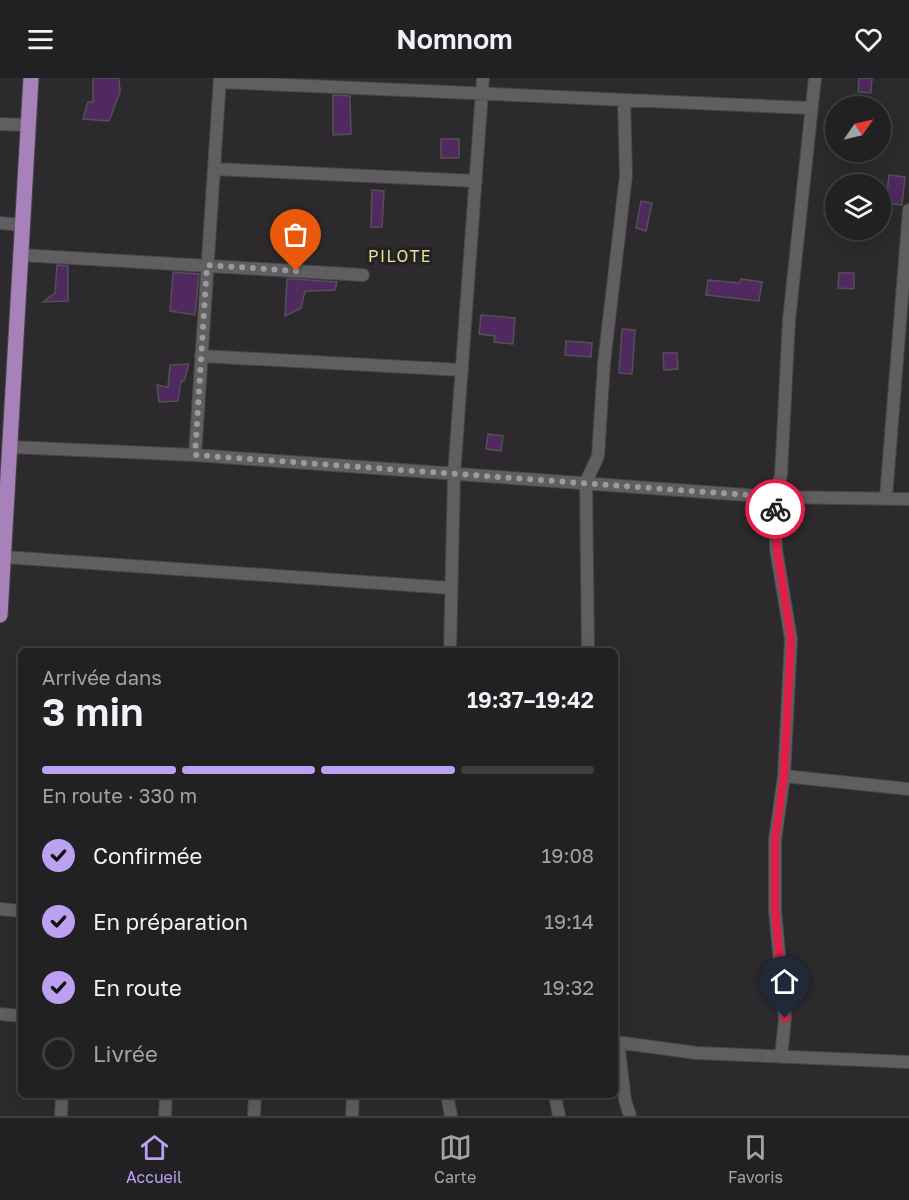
<!DOCTYPE html>
<html lang="fr">
<head>
<meta charset="utf-8">
<style>
  body { margin:0; font-family:"Golos Text",sans-serif; background:#29282a; color:#f1f3f6; height:100vh; display:flex; flex-direction:column; font-size:22px; white-space:nowrap }
  * { box-sizing:border-box; margin:0 }
  p { font-size:20px; color:#a2a3a5 }
  .icon { flex:none; width:33px; height:33px; fill:none; stroke:currentColor; stroke-width:2; stroke-linecap:round; stroke-linejoin:round }
  .map { position:relative; flex:1; overflow:hidden }
  .details { position:absolute; left:18px; top:570px; width:600px; height:450px; display:flex; flex-direction:column; background:#212022; border-radius:9px; box-shadow:0 6px 24px #0002,0 0 0 2px #3e3e40 }
  .details>* { flex:none }
  .needle { width:39px; rotate:56deg }
  .tools { position:absolute; left:825px; top:18px; display:grid; gap:12px }
  .tools a { display:grid; place-items:center; width:66px; height:66px; border-radius:50%; background:#212022; box-shadow:0 6px 24px #0002,0 0 0 2px #3e3e40; font-size:30px }
  .pin { position:absolute; display:grid; place-items:center; width:51px; height:51px; color:#fff; margin:-62px -26px; border-radius:50% 50% 50% 0; rotate:-45deg; box-shadow:0 0 6px #0007 }
  .pin .icon { rotate:45deg }
  .courier { position:absolute; display:grid; place-items:center; width:60px; height:60px; margin:-30px; border:4px solid #e11d48; border-radius:50%; background:#fff; color:#222; box-shadow:0 2px 8px #0007 }
  .summary em { font-style:normal; font-weight:600 }
  .summary div { display:flex; flex-direction:column-reverse }
  .summary { display:flex; align-items:center; justify-content:space-between; height:102px; padding:0 24px }
  h1 { font-size:39px; font-weight:600; line-height:45px }
  .bar { display:grid; grid-template-columns:repeat(4,1fr); gap:9px 6px; align-content:center; height:72px; padding:0 24px }
  .bar i { height:8px; border-radius:4px; background:#3e3e40 }
  .bar .active { background:#bca0f2 }
  .bar p { grid-column:span 4 }
  ol { padding:0 24px; list-style:none }
  li { display:flex; align-items:center; gap:18px; height:66px }
  li p { margin-inline-start:auto }
  li .icon { padding:6px; border-radius:50%; background:#bca0f2; color:#111; stroke-width:4 }
  li:last-child { color:#a2a3a5 }
  li i { width:33px; height:33px; border:3px solid #3e3e40; border-radius:50% }
  header { display:flex; justify-content:space-between; align-items:center; height:78px; padding:0 24px; background:#212022; font-size:27px; font-weight:600 }
  .tab-bar { display:flex; justify-content:space-around; align-items:center; height:84px; border-top:2px solid #3e3e40; background:#212022; font-size:16px; color:#a2a3a5 }
  .tab-bar a { display:grid; justify-items:center; gap:3px }
  .tab-bar .active { color:#bca0f2 }
  .map>svg:first-child { display:block }
</style>
</head>
<body>
<header><svg class="icon" aria-label="menu" viewBox="0 0 24 24"><path d="M4 6h16M4 12h16M4 18h16"/></svg>Nomnom<svg class="icon" aria-label="heart" viewBox="0 0 24 24"><path d="M12 20l-8-8c-3-5 5-10 8-4 3-6 11-1 8 4z"/></svg></header>
<div class="map">
<svg width="909" height="1038" viewBox="0 0 909 1038">
  <rect width="100%" height="100%" fill="#2c2a2d"/>
  <path fill="#4f295f" stroke="#535154" stroke-width="1.5" d="M93,0H119L120,14L109,43L83,41L88,24H93Z
    M859,0H872L871,15L858,14Z
    M333,17L350,18L351,56L333,57Z
    M441,61H459V80H441Z
    M889,97L905,99L902,127L886,125Z
    M372,112L384,113L382,149H371Z
    M641,123L652,125L646,153L636,150Z
    M57,187L68,188V223L43,224L55,215Z
    M173,194L199,196L195,237L170,233Z
    M839,195H854V211L838,210Z
    M287,201H294L337,204L335,212L305,213L301,230L285,238Z
    M741,201L762,204L759,223L706,217L708,202L740,205Z
    M481,237L515,240L513,266L494,264L495,258L479,256Z
    M622,251L635,252L632,296L619,295Z
    M566,263L592,265L591,279L565,277Z
    M663,275H677L678,291L664,292Z
    M189,286L184,303H181L178,323L159,324L157,307L168,309L170,287Z
    M488,356L503,358L501,373L486,371Z"/>
  <g fill="none" stroke-linecap="round" stroke-linejoin="round">
    <g stroke="#474647" stroke-width="14">
      <path id="minor" d="M220,4L810,30
        M0,46L28,47
        M214,91L476,103
        M0,145L23,147
        M21,177L363,197
        M201,278L462,292
        M10,369L195,377L775,419L909,421
        M195,377L220,0
        M886,419L909,132
        M4,479L451,510
        M450,573L454,397L483,0
        M588,573L586,404L598,378L604,285L626,97L624,22
        M784,698L909,711
        M0,831L21,833
        M0,936L21,938
        M615,964L697,975L909,984
        M618,964L625,1022L630,1038
        M781,979L785,940L775,832V762L784,698L791,561L776,471L775,419L781,397L789,242L815,0
        M447,1017L451,1038
        M555,1017L559,1038
        M61,1038L62,1017
        M165,1038L166,1017
        M254,1038L255,1017
        M352,1038L353,1017"/>
    </g>
    <g stroke="#474647" stroke-width="17">
      <path id="primary" d="M0,537L31,0"/>
    </g>
    <use href="#minor" stroke="#605e61" stroke-width="12"/>
    <use href="#primary" stroke="#a781b9" stroke-width="15"/>
  </g>
  <g fill="none" stroke-linecap="round" stroke-linejoin="round">
    <path stroke="#9b9a9c" stroke-width="6" stroke-dasharray="0 10.8" d="M296,193L207,187L195,377L775,419V431"/>
    <path stroke="#e11d48" stroke-width="8" d="M775,431L777,471L791,561L784,698L775,762V832L785,940"/>
  </g>
  <g text-anchor="middle" stroke-width="6" stroke-linejoin="round" paint-order="stroke">
    <g font-size="16" letter-spacing="1.5" fill="#e9e495" stroke="#222123">
      <text x="400" y="184">PILOTE</text>
    </g>
  </g>
</svg>
<div class="tools">
<a><svg class="needle" viewBox="-14 -14 28 28"><path d="M0-13l5 13h-10z" fill="#e53935"/><path d="M0 13l5-13h-10z" fill="#a2a3a5"/></svg></a>
<a><svg class="icon" aria-label="layers" viewBox="0 0 24 24"><path d="M12 4l9 5-9 5-9-5zM3 14l9 5 9-5"/></svg></a>
</div>
<div class="pin" style="left:296px;top:193px;background:#ea580c"><svg class="icon" aria-label="bag" viewBox="0 0 24 24"><path d="M5 8h14l-1 12H6zM9 8a3 3 0 0 1 6 0"/></svg></div>
<div class="pin" style="left:785px;top:940px;background:#1f2937"><svg class="icon" aria-label="home" viewBox="0 0 24 24"><path d="M3 11l9-7 9 7M6 9v11h12V9"/></svg></div>
<div class="courier" style="left:775px;top:431px"><svg class="icon" aria-label="bike" viewBox="0 0 24 24"><circle cx="6" cy="16" r="4"/><circle cx="18" cy="16" r="4"/><path d="M6 16l4-8h5l3 8M10 8l3 8H6M13 5h3"/></svg></div>
<section class="details">
<div class="summary"><div><h1>3 min</h1><p>Arrivée dans</p></div><em>19:37–19:42</em></div>
<div class="bar"><i class="active"></i><i class="active"></i><i class="active"></i><i></i><p>En route · 330 m</p></div>
<ol>
<li><svg class="icon" aria-label="check" viewBox="0 0 24 24"><path d="M5 12l5 5 9-10"/></svg>Confirmée<p>19:08</p></li>
<li><svg class="icon" aria-label="check" viewBox="0 0 24 24"><path d="M5 12l5 5 9-10"/></svg>En préparation<p>19:14</p></li>
<li><svg class="icon" aria-label="check" viewBox="0 0 24 24"><path d="M5 12l5 5 9-10"/></svg>En route<p>19:32</p></li>
<li><i></i>Livrée</li>
</ol>
</section>
</div>
<nav class="tab-bar">
<a class="active"><svg class="icon" aria-label="home" viewBox="0 0 24 24"><path d="M3 11l9-7 9 7M6 9v11h12V9"/></svg>Accueil</a>
<a><svg class="icon" aria-label="map" viewBox="0 0 24 24"><path d="M3 6l6-2 6 2 6-2v14l-6 2-6-2-6 2zM9 4v14M15 6v14"/></svg>Carte</a>
<a><svg class="icon" aria-label="saved" viewBox="0 0 24 24"><path d="M7 4h10v16l-5-4-5 4z"/></svg>Favoris</a>
</nav>
</body>
</html>
